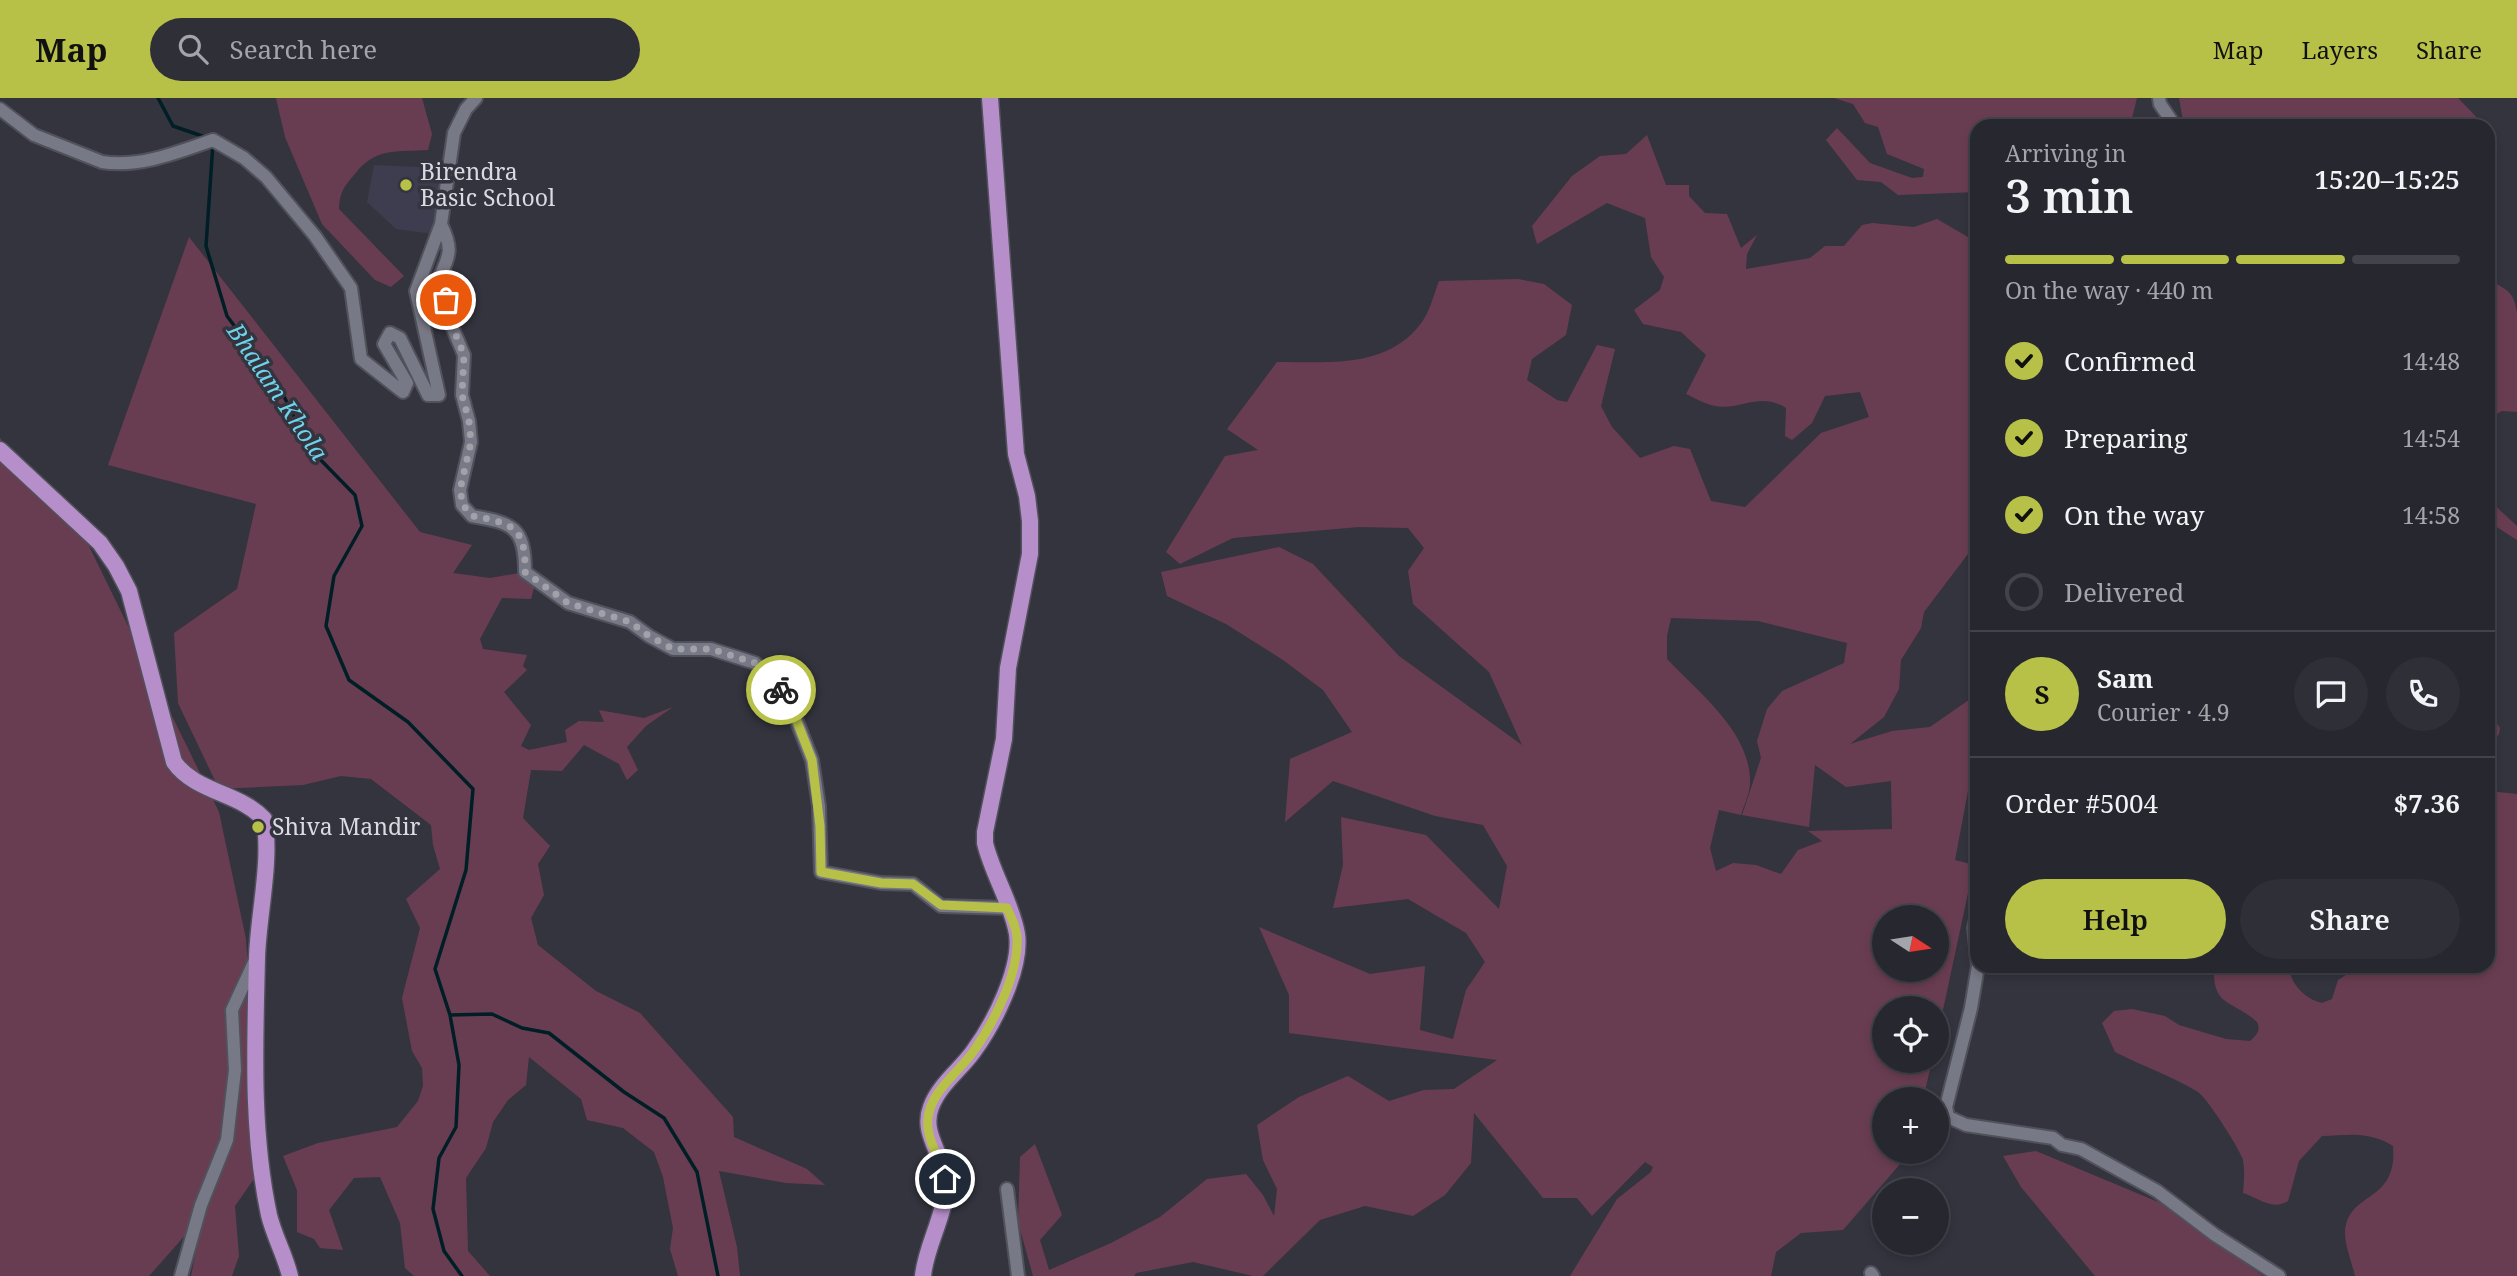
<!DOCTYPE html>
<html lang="en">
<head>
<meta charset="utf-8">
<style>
  body { margin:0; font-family:"Noto Serif",serif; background:#2f2f37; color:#f1f3f6; height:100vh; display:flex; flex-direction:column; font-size:26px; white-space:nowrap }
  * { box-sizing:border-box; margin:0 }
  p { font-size:23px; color:#a4a5aa }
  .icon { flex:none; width:38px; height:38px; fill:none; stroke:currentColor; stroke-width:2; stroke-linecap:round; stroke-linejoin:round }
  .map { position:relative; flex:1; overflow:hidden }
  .details { position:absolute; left:1970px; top:21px; width:525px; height:854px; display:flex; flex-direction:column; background:#27272f; border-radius:21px; box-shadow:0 4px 10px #0003,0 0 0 2px #43444b }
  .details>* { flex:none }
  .needle { width:46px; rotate:102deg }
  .fabs { position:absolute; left:1872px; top:807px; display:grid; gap:14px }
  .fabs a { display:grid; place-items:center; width:77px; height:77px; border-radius:50%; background:#27272f; box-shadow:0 4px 10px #0003,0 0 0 2px #43444b; font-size:35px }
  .pin { position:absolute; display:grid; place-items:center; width:60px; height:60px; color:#fff; margin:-30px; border:4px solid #fff; border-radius:50%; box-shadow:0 2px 7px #0007 }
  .courier { position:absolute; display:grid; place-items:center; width:70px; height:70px; margin:-35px; border:5px solid #b7c148; border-radius:50%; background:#fff; color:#222; box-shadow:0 2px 9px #0007 }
  .head em { font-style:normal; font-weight:600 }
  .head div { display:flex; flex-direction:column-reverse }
  .head { display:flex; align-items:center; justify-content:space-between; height:119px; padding:0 35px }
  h1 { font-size:46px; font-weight:600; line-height:52px }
  .bar { display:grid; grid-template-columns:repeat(4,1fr); gap:10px 7px; align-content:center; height:84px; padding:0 35px }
  .bar i { height:9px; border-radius:5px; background:#43444b }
  .bar .current { background:#b7c148 }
  .bar p { grid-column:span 4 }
  .line { display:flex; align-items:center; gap:18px; padding:0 35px; border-top:2px solid #43444b }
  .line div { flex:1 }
  .round { display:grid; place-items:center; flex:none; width:74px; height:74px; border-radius:37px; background:#2f2f37 }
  ol { padding:0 35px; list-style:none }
  li { display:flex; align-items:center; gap:21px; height:77px }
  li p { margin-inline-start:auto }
  li .icon { padding:7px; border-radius:50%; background:#b7c148; color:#111; stroke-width:4 }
  li:last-child { color:#a4a5aa }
  li i { width:38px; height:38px; border:4px solid #43444b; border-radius:50% }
  .primary-button { display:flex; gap:14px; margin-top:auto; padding:14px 35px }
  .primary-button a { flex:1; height:80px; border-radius:42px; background:#b7c148; color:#111; font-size:28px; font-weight:600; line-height:80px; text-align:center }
  .primary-button a+a { background:#2f2f37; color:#f1f3f6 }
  header { display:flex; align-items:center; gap:42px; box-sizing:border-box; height:98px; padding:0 35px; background:#b7c148; color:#111 }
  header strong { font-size:33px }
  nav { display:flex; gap:38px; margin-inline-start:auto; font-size:24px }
  .search { width:490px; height:63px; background:#2f2f37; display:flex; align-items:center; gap:18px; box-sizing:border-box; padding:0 24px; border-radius:38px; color:#a4a5aa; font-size:26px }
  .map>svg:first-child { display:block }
</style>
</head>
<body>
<header>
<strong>Map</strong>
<div class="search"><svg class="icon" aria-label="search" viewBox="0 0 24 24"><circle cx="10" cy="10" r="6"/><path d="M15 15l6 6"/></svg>Search here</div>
<nav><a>Map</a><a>Layers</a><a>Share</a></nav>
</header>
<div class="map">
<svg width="2517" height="1178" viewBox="0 0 2517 1178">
  <rect width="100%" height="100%" fill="#34343f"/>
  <path fill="#3d3d4f" d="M374,67L444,70L434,136L396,131L367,104Z"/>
  <path fill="#693d51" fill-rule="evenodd" d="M276,0H422L432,36L428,52C396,54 375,49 354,77C343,90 340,94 339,111L404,178L391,189L375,182L322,126L285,39Z
    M1834,0H2137L2130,28H1978L1977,94L1898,97L1881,84L1857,82L1826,42L1837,30L1870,65L1912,80L1923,79L1924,71L1887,56L1878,29L1865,25L1853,6Z
    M2179,0H2458L2485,28H2184Z
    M1647,37L1666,87H1689V98L1705,115L1727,116L1741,150L1757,137L1747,156L1746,171L1810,160L1825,148H1844L1862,127L1872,125L1914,129L1937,121L1973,142L1977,135V444L1924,514L1921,530L1901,562L1899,591L1884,619L1850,646L1892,633L1930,629L1973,599L1977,588V672L1971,677L1955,762L1974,767L1937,940V910H1885V962L1932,963L1923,1001H1885V1054H1906L1901,1065L1843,1132L1801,1135L1776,1154L1771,1178H1570L1617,1101L1651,1074L1653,1069L1645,1064L1592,1118L1577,1100H1543L1474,1015L1471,1065L1445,1097L1413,1118L1365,1108L1320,1122L1263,1178H1253L1193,1164L1136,1175L1134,1178H1033L1018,1124L1020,1059L1035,1046L1062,1117L1040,1142L1049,1172L1111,1145L1160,1119L1207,1081L1246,1076L1263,1097L1274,1118L1277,1091L1263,1062L1257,1027L1299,999L1348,978L1389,1003L1424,992L1454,991L1497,962L1289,935V897L1259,829L1370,876L1425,868L1420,932L1453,941L1466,892L1485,864L1466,835L1408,801L1333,810L1343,767L1341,719L1426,737L1499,811L1507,768L1483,727L1435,718L1333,683L1285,724L1290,661L1352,634L1323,592L1283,562L1226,526L1167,498L1161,474L1279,449L1313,466L1399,558L1522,647L1489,574L1413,506L1408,473L1424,450L1408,430L1359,429L1233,440L1180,466L1166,454L1225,358L1258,352L1227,331L1277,264C1328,264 1388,271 1422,224C1430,213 1434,196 1439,183L1518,181L1544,186L1572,207L1566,237L1532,261L1527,282L1557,302L1567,304L1597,247L1615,251L1601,308L1612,329L1640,360L1674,348L1690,351L1711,403L1745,409L1821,335L1869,319L1860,294L1825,298L1812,325L1792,342L1785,338L1786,310C1760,293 1738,313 1716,308C1706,307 1695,300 1686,296L1706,257L1681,234L1643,226L1634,212L1660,192L1664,179L1651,159L1645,120L1607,105L1537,146L1532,128L1572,78L1600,58L1626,56ZM1671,520L1758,523L1847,545L1844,565L1782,593L1767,611L1757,643L1761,660L1742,717L1809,729L1815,667L1846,689L1891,683L1892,731L1808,733L1822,743L1798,752L1781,776L1756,767L1733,765L1716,773L1710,750L1719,712L1741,717C1744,707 1750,695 1750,685C1751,634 1699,595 1667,561V538ZM1885,819H1937V872H1885Z
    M189,139L420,434L472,447L453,475L490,480L525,474L534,490L531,501L502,500L480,541L483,551L527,557L523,568L527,572L504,594L531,627L521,648L529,652L567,644L565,632L579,623L604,624L599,612L644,620L673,609L646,628L627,649L638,672L627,682L619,666L584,647L562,673L531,672L523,720L550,748L538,766L544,797L531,820L538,847L596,893L640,915L733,1019L734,1039L807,1071L825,1087L786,1085L719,1073L737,1149L740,1178H678L670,1151L673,1130L663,1079L654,1054L623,1030L587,1022L581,1001L529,959L526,987L508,1002L493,1024L486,1050L466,1080L468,1153L490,1178H414L405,1170L400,1125L380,1079L354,1080L329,1112L343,1152L320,1150L314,1141L297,1134V1092L283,1058L318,1045L397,1029L418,1003L423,988L422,970L412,953L402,900L420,830L406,801L440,771L433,747L431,727L371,681L341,678L303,687L219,691L178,605L174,535L237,491L256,406L108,367Z
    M2489,182C2507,192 2514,193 2517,215V314L2502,313L2489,320Z
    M0,340L88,446L219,714L246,841L261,1071L235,1108L239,1158L232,1178H191L201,1128L188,1134L149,1178H0Z
    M2489,402L2517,428V442L2489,424Z
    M2489,618L2492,619L2500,630L2499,636L2489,649Z
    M2489,686L2498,694L2517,696V1178H2355C2352,1165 2345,1148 2345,1135C2347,1092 2398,1107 2393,1048C2369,1033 2349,1037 2322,1038L2299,1063L2288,1103C2272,1113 2259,1100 2243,1095C2244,1084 2245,1073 2243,1062C2240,1051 2207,1000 2198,994C2172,978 2142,968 2115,954L2102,925L2114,913L2132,911L2165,918L2179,927L2226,941L2250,943C2257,937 2261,932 2257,924C2232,901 2212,910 2214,868H2289C2290,886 2305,901 2322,905L2332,901L2338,882L2360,868H2488Z
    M2036,1053L2163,1106L2263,1178H2095L2021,1089L2003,1058Z"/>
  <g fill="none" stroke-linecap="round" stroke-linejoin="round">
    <path stroke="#001e26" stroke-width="3.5" d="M158,0L173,28L208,40
      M213,45L206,148L227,218L279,288L309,350L355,397L362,428L334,478L326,528L349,582L408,624L473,691L466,772L435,871L450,917L492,916L522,930L549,935L624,994L664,1020L697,1074L718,1178
      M450,917L459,967L456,1029L439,1060L433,1111L444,1153L462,1178"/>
    <g stroke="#50515b" stroke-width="16">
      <path id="minor" d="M2159,0L2160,6L2175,28
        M0,11L34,37L102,64C140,70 178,54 213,42L244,60L266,79L315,138L351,190L361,261L403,294L407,285L384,246L390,235L400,240L428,297H439L416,193L441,126L454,35L466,11L476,0
        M441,126C453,151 450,156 439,181L453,231L464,257L462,297L469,323L471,344L460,392L462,407L472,418C513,425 525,429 525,474L568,505L630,524L649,538L673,551H711L755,565L787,598L812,662L819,708L821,774L881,785L913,786L941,808L1007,810
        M1978,814L1974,830L1978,868
        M1978,868L1971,910L1946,1009L1948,1019L1966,1027L2053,1040L2062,1047L2081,1051L2157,1093L2215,1137L2279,1178
        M1007,1091L1018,1178
        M1871,1175L1873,1178
        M181,1178L201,1107L227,1042L235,972L232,912L256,860"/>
    </g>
    <g stroke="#50515b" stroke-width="19">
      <path id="major" d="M0,352L100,445L116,468L129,493L174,664C196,695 239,694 264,721C272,762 258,818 257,860C255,946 251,1033 269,1117C274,1138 285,1157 290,1178
        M923,1178C926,1145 949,1113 945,1080C942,1054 921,1035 931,1009C939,987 960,972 973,954C993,927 1022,871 1017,836C1012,806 992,775 985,745V734L1004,641L1008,570L1030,456V423L1027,398L1016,356L990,0"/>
    </g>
    <use href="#minor" stroke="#787986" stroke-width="12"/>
    <use href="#major" stroke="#b68ec9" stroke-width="16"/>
  </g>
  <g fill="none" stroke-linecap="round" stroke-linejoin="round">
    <path stroke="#a0a1a9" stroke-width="7" stroke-dasharray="0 12.6" d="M446,202L453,230L464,257L462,297L469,323L471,344L460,392L463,407L472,418C513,425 526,429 525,474L568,505L630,524L649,538L673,551H711L755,565L781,592"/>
    <path stroke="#b7c148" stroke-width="9" d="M781,592L787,598L812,662L820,728L821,774L881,785L913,786L941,807L1007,810C1011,819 1017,830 1017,840C1019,876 993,926 973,954C958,975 931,993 928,1020C925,1040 941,1061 945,1081"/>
  </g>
  <g fill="#b7c148" stroke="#34343f" stroke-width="2.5">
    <circle cx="406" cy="87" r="7"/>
    <circle cx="258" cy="729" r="7"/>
  </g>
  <g text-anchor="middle" stroke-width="7" stroke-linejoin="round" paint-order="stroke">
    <g font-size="23" fill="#dadbe2" stroke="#34343f" text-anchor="start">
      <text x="420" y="82">Birendra<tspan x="420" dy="26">Basic School</tspan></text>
      <text x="272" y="737">Shiva Mandir</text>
    </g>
    <g font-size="24" font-style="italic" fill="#6ed2ea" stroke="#34343f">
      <text transform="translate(277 294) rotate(56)" y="8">Bhalam Khola</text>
    </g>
  </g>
</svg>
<div class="fabs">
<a><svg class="needle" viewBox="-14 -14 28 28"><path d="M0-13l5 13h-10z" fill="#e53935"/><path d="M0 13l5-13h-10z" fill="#a4a5aa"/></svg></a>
<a><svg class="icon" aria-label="locate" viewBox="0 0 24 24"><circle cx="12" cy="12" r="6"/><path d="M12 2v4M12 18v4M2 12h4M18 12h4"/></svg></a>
<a>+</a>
<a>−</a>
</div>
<div class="pin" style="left:446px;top:202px;background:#ea580c"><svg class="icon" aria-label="bag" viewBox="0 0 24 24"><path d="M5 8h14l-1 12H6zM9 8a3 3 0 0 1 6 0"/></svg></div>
<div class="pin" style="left:945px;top:1081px;background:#1f2937"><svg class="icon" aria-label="home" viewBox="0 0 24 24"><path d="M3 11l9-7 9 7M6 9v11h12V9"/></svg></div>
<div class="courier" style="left:781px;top:592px"><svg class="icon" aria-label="bike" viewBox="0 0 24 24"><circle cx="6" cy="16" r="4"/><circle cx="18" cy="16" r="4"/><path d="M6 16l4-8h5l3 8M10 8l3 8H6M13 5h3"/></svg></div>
<section class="details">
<div class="head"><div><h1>3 min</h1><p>Arriving in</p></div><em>15:20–15:25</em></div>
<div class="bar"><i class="current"></i><i class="current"></i><i class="current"></i><i></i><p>On the way · 440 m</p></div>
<ol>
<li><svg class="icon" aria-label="check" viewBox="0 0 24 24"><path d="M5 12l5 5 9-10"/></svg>Confirmed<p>14:48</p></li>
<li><svg class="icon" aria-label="check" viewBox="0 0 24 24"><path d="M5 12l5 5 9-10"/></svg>Preparing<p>14:54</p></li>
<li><svg class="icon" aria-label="check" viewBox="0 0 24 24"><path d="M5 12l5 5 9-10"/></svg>On the way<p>14:58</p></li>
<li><i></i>Delivered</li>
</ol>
<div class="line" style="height:126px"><b class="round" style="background:#b7c148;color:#111">S</b><div><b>Sam</b><p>Courier · 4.9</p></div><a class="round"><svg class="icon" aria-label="chat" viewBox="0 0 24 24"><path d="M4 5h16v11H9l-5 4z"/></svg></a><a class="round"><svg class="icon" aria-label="phone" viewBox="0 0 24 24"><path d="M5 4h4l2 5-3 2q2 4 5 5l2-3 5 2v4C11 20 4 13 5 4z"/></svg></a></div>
<div class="line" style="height:91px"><div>Order #5004</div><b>$7.36</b></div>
<div class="primary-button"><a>Help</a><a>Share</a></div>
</section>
</div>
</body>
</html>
